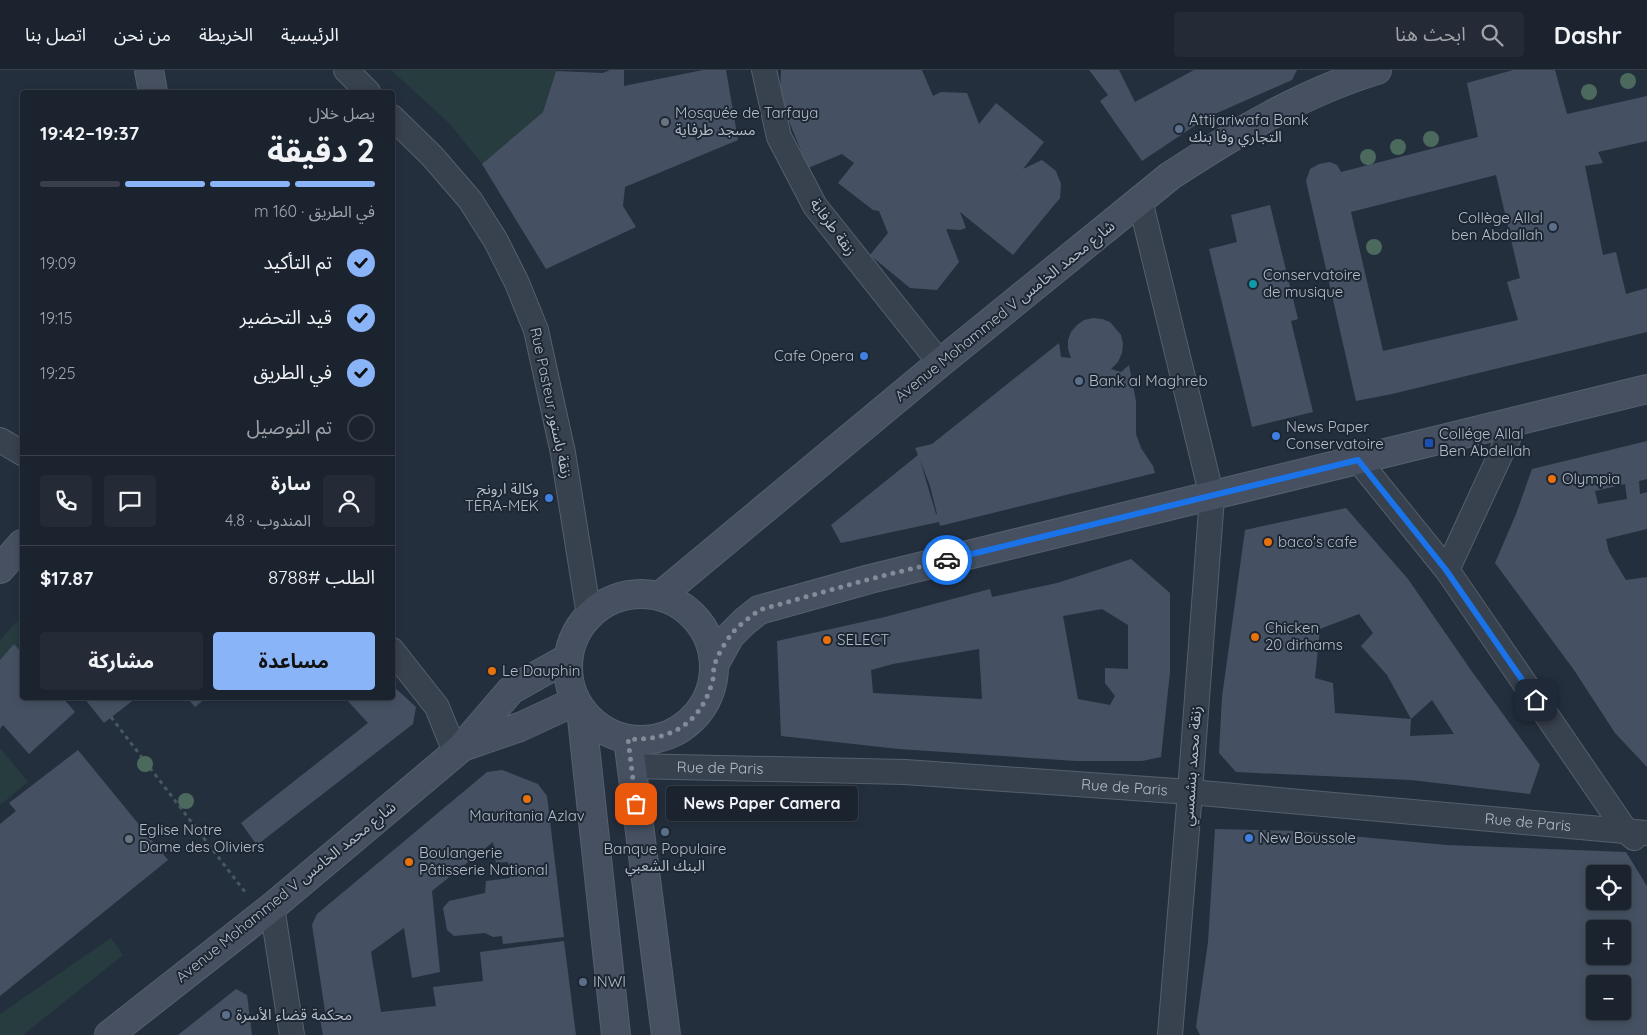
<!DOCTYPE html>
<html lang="ar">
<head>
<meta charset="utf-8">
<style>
  body { margin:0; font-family:Quicksand,"Noto Sans Arabic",sans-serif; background:#242b36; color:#f1f3f6; direction:rtl; height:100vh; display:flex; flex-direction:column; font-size:19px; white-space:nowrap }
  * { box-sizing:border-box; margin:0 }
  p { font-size:16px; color:#a0a4aa }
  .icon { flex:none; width:28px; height:28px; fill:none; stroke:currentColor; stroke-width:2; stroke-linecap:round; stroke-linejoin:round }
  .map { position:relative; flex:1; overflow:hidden; direction:ltr }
  .sheet { position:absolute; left:20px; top:20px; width:375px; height:610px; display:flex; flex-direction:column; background:#1b232e; border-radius:5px; box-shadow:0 2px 8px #0003,0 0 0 1px #39404a; direction:rtl }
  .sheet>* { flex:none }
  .tools { position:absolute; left:1586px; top:795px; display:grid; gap:10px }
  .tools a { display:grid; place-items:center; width:45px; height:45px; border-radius:5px; background:#1b232e; box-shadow:0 2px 8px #0003,0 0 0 1px #39404a; font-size:25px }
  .pin { position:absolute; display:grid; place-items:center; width:42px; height:42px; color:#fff; margin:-21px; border-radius:10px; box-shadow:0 2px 8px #0006 }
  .courier { position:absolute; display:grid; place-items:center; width:50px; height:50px; margin:-25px; border:4px solid #1a73e8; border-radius:50%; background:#fff; color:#222; box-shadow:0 1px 6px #0007 }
  .bubble { position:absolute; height:35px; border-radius:5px; background:#1b232e; box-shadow:0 2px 8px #0003,0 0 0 1px #39404a; font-size:16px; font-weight:700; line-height:35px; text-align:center; direction:rtl }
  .summary em { font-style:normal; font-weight:700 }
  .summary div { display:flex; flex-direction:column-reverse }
  .summary { display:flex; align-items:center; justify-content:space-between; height:85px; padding:0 20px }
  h1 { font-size:32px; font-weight:700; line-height:38px }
  .bar { display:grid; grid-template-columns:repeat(4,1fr); gap:8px 5px; align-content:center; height:60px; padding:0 20px }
  .bar i { height:6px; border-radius:4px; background:#39404a }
  .bar .current { background:#8ab4f8 }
  .bar p { grid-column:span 4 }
  .line { display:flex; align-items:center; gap:12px; padding:0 20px; border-top:1px solid #39404a }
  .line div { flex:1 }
  .round { display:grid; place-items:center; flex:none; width:52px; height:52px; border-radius:5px; background:#242b36 }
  ol { padding:0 20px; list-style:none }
  li { display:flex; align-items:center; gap:15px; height:55px }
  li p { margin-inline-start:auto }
  li .icon { padding:5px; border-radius:50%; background:#8ab4f8; color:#111; stroke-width:4 }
  li:last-child { color:#a0a4aa }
  li i { width:28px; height:28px; border:2px solid #39404a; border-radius:50% }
  .action { display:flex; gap:10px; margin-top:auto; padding:10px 20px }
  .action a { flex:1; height:58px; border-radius:5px; background:#8ab4f8; color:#111; font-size:20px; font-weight:700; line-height:58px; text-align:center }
  .action a+a { background:#242b36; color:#f1f3f6 }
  header { display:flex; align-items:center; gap:30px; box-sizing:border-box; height:70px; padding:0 25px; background:#1b232e; border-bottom:1px solid #39404a }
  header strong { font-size:24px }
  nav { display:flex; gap:28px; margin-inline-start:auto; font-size:18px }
  .search { width:350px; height:45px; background:#242b36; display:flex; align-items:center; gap:12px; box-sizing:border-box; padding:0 18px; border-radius:5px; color:#a0a4aa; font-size:19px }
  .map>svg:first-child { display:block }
</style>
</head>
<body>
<header>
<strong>Dashr</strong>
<div class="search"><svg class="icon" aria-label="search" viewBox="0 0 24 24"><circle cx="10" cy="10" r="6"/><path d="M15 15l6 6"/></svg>ابحث هنا</div>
<nav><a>الرئيسية</a><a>الخريطة</a><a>من نحن</a><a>اتصل بنا</a></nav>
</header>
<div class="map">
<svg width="1647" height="965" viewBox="0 0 1647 965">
  <rect width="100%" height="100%" fill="#242f3e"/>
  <path fill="#263c3f" d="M391,0H556L543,42L482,94L449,53Z
    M22,546V581L0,590V570Z
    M1,679L28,712L0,735V680Z
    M111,868L123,885L23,965H0V944Z"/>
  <path fill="#455162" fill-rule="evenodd" d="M610,0H624V16L703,0H726L738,70L625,117L623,136L636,157L546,199L482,94L543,42L556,1L603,3Z
    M781,0H922L933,26L941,22L967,23L979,54L996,33L1044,72L1023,99L1042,90L1056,101L1061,114L1060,128L1013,185L960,142L966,158L960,160L946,159L959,192L937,220L910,218L870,185L888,163L879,141L873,140L838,113L854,93L842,84L808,98L780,29Z
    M1089,0H1119L1135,32L1194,0H1297L1292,10L1208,47L1142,91L1100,31L1108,25Z
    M1513,0H1555L1567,44L1647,26V71L1598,82L1603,93L1585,96L1603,185L1616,182L1626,224L1647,218V262L1392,324L1356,331L1306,111L1310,99L1319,94L1330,92L1337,95L1341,102L1478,67L1467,13ZM1496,105L1520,208L1507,212L1518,250L1383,281L1351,142Z
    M1270,135L1298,249L1291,251L1313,342L1252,357L1209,179L1237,172L1231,145Z
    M1093,248L1102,249L1110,252L1121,265L1123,274L1122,283L1118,292L1111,299L1121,302L1129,295L1136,331V364L1141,378L1153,396L1155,403L940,456L939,452L841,473L831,455L918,385L915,378L932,374L1059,273L1061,287L1071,288L1068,279V270L1071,262L1077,255L1084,250ZM920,390L930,416L937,444H936Z
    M1647,371V409L1639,411L1640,424L1647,422V459L1606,469L1609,482L1626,510L1647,507V697L1615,663L1574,600L1495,493L1516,444L1532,399ZM1625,414L1627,429L1598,434L1595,421Z
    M1346,438L1408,509L1473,603L1540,695L1530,724L1411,710L1236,702L1219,683L1222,627L1245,460ZM1359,544L1373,563L1361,576L1387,605L1411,649L1335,643L1333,613L1315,608L1320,559ZM1432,630L1454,664L1410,666L1411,649Z
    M1131,489L1170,523V602L1161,687L1142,691H1076L899,679L781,666L777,571L885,547L990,519L992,527L1057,513ZM1102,539L1128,555V599L1105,598V613L1115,626L1110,635L1078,629L1063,546ZM979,579L982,629L873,623L871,600L893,594Z
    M14,574L21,582L22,581V628H63L75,642L29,684L3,655L0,659V590Z
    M392,615L416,637L413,654L257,775L241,753L368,653L345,628H392Z
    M84,628H136L104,653Z
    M187,628H206L195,637Z
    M78,680L168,790L0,926V754L16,741L9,733Z
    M502,700L538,714L547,726L564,867L503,874L502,866L493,867L485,863L454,866L447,860L443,838L449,831L485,823L486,811L510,808L508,792L496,793L493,772L432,821L440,902L412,908L404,858L371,882L381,942L436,936L433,917L483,911L480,882L564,871L576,965H323L320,949L326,948L312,855L317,844L487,702Z
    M1215,759L1298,761L1446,775L1626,782L1647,816V965H1200L1196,957L1208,872ZM1595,804H1622V831H1595ZM1595,859H1622V886H1595ZM1595,914H1622V941H1595Z
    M236,919L247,925L252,965H178Z"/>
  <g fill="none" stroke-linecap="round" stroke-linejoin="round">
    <g stroke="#565f6c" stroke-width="26">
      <g id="street">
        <path d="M346,0L368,22"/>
        <path d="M764,0L779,67L815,136L940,293"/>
        <path d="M392,47L432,86L470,130L496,171L517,213L536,260L563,383L589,545"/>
        <path d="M1140,130L1212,427L1190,722L1170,965"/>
        <path d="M0,370L22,383"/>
        <path d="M1358,390L1447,500L1626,761L1634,768"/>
        <path d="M1447,500L1516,351"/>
        <path d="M392,580L437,637L455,682"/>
        <path id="s1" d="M631,696L905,702L1190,722L1647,763"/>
        <path d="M272,837L292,965"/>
      </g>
    </g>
    <g stroke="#565f6c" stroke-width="30">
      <path id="secondary" d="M149,0L153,22
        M0,499L22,474
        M568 597a73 73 0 1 1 146 0a73 73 0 1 1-146 0Z
        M661,525L940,293L1170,106C1234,64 1302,23 1377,0
        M714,595L730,566L744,552L759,540L870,509L1647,319
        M581,639L616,965
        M628,669L666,965
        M462,677L520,657L576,631
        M109,965L272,837L461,678L511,620L568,588"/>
    </g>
    <path stroke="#44595c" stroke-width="3" stroke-dasharray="4 4" stroke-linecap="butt" d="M111,647L245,822"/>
    <use href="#street" stroke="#38414e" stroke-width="24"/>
    <use href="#secondary" stroke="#465061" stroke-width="28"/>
  </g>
  <g fill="#4b6a5d">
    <circle cx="1628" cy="11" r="8"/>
    <circle cx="1589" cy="22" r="8"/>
    <circle cx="1431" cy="69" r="8"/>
    <circle cx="1398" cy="77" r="8"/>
    <circle cx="1368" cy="87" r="8"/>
    <circle cx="1374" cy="177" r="8"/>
    <circle cx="145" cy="694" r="8"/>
    <circle cx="186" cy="731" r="8"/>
  </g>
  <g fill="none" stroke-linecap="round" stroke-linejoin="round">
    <path stroke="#828b98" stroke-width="5" stroke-dasharray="0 9" d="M636,734L628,669C668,671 698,656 711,616C714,610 713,603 714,597C716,588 724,574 730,566C737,556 749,548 759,540L870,509L947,490"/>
    <path stroke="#1a73e8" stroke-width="6" d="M947,490L1358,390L1446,500L1536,630"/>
  </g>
  <g fill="#6b7280" stroke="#1d2633" stroke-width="2">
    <circle cx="665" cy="52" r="5"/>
    <circle cx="129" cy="769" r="5"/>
  </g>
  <g fill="#5c6f8a" stroke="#1d2633" stroke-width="2">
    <circle cx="1179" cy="59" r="5"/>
    <circle cx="1553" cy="157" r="5"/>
    <circle cx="1079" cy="311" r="5"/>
    <circle cx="665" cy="762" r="5"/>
    <circle cx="583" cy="912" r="5"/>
    <circle cx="226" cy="945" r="5"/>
  </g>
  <circle fill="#0f9aa8" stroke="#1d2633" stroke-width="2" cx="1253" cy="214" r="5"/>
  <g fill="#3f7fe0" stroke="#1d2633" stroke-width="2">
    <circle cx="864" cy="286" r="5"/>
    <circle cx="1276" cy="366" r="5"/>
    <circle cx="549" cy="428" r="5"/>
    <circle cx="1249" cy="768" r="5"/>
  </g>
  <rect fill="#1a4fb4" stroke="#1d2633" stroke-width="2" x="1424" y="368" width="10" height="10" rx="2.5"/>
  <g fill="#e8710a" stroke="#1d2633" stroke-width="2">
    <circle cx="1552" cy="409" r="5"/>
    <circle cx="1268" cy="472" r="5"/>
    <circle cx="1255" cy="567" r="5"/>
    <circle cx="827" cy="570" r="5"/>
    <circle cx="492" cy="601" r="5"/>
    <circle cx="527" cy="729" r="5"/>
    <circle cx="409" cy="792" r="5"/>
  </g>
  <g text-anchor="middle" stroke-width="4" stroke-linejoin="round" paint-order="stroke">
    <g font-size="15" fill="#b4bcc9" stroke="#1d2633" text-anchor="start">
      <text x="675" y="48">Mosquée de Tarfaya<tspan x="675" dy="17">مسجد طرفاية</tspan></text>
      <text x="1189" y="55">Attijariwafa Bank<tspan x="1189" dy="17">التجاري وفا بنك</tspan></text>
      <text x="1543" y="153" text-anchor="end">Collège Allal<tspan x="1543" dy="17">ben Abdallah</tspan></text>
      <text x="1263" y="210">Conservatoire<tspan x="1263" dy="17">de musique</tspan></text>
      <text x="854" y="291" text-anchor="end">Cafe Opera</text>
      <text x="1089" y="316">Bank al Maghreb</text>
      <text x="1286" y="362">News Paper<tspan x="1286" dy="17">Conservatoire</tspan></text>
      <text x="1439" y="369">Collége Allal<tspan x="1439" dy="17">Ben Abdellah</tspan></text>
      <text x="1562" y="414">Olympia</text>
      <text x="539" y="424" text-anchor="end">وكالة ارونج<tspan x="539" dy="17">TERA-MEK</tspan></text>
      <text x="1278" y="477">baco's cafe</text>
      <text x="1265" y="563">Chicken<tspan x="1265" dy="17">20 dirhams</tspan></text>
      <text x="837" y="575">SELECT</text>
      <text x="502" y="606">Le Dauphin</text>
      <text x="527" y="751" text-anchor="middle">Mauritania Azlav</text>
      <text x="139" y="765">Eglise Notre<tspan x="139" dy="17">Dame des Oliviers</tspan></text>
      <text x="1259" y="773">New Boussole</text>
      <text x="665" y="784" text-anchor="middle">Banque Populaire<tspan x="665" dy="17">البنك الشعبي</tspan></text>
      <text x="419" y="788">Boulangerie<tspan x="419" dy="17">Pâtisserie National</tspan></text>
      <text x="593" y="917">INWI</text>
      <text x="236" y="950">محكمة قضاء الأسرة</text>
    </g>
    <g font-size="15" fill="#b4bcc9" stroke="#1d2633">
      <text transform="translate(833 157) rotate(54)" y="5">زنقة طرفاية</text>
      <text transform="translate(1005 241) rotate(-39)" y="5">Avenue Mohammed V شارع محمد الخامس</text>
      <text transform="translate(551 333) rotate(78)" y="5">Rue Pasteur زنقة باستور</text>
      <text transform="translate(1192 696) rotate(-86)" y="5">زنقة محمد بنشمسي</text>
      <text dy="5" stroke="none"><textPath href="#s1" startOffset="89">Rue de Paris</textPath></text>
      <text dy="5" stroke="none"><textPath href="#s1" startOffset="494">Rue de Paris</textPath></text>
      <text dy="5" stroke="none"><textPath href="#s1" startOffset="899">Rue de Paris</textPath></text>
      <text transform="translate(286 822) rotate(-39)" y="5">Avenue Mohammed V شارع محمد الخامس</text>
    </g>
  </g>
</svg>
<div class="tools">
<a><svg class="icon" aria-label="locate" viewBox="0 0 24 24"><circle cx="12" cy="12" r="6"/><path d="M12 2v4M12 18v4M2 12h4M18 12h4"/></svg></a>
<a>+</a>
<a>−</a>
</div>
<div class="pin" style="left:636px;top:734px;background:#ea580c"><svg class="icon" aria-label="bag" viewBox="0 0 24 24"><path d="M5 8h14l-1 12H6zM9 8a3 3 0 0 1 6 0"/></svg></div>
<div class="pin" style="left:1536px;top:630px;background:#1f2937"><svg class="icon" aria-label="home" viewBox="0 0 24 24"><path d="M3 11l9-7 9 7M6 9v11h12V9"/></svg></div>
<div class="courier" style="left:947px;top:490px"><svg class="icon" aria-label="car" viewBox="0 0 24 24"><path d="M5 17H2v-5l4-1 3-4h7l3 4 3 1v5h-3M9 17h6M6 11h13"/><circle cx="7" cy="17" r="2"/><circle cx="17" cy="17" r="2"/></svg></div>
<div class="bubble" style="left:666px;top:716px;width:192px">News Paper Camera</div>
<section class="sheet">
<div class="summary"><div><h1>2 دقيقة</h1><p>يصل خلال</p></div><em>19:37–19:42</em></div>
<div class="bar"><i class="current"></i><i class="current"></i><i class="current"></i><i></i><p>في الطريق · 160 m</p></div>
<ol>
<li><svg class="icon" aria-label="check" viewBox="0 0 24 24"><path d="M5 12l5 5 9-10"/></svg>تم التأكيد<p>19:09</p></li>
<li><svg class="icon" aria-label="check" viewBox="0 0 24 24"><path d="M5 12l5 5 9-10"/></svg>قيد التحضير<p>19:15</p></li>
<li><svg class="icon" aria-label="check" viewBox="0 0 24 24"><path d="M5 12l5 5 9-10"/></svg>في الطريق<p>19:25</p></li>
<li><i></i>تم التوصيل</li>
</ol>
<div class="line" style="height:90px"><a class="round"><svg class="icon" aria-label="person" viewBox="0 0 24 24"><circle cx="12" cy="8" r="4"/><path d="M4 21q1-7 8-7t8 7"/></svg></a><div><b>سارة</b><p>المندوب · 4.8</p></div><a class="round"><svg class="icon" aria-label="chat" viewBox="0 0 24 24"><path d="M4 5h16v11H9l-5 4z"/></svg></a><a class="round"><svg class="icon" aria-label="phone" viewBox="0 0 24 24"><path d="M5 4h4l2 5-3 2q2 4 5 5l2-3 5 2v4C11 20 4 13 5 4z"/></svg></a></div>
<div class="line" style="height:65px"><div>الطلب #8788</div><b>$17.87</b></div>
<div class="action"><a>مساعدة</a><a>مشاركة</a></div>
</section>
</div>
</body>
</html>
